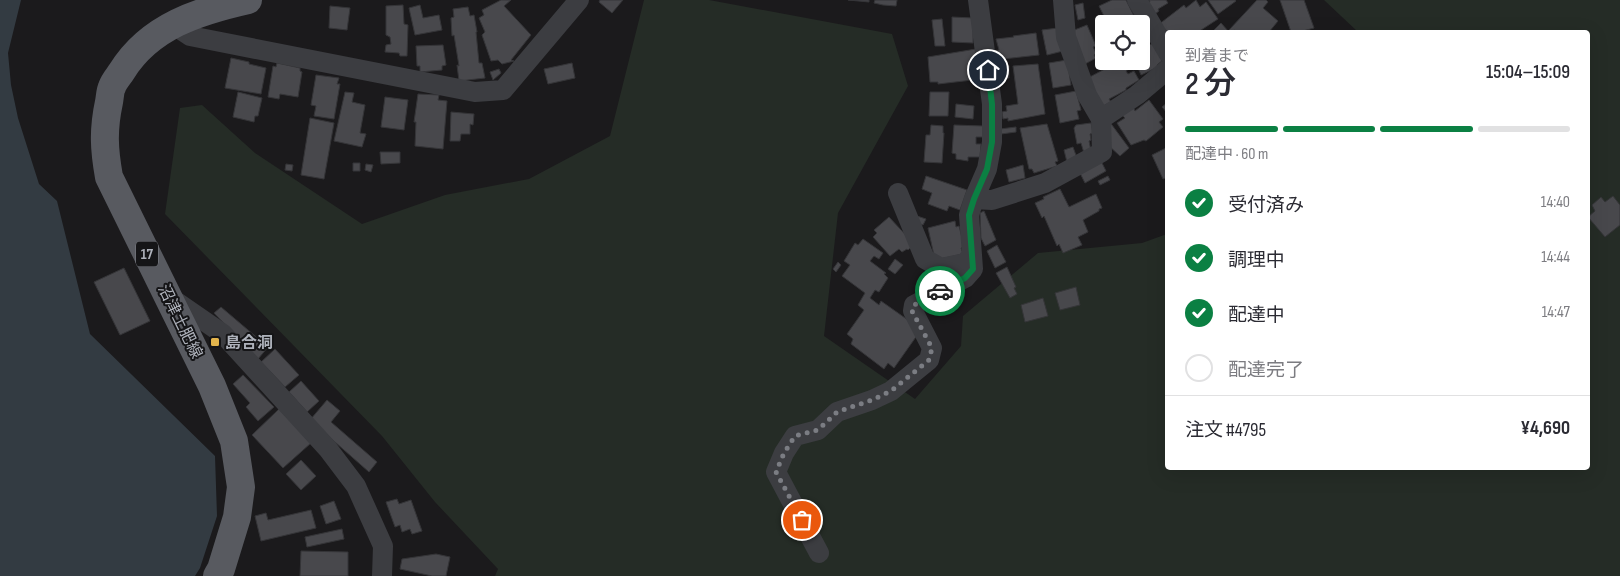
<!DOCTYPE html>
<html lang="ja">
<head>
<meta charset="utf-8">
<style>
  body { margin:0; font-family:"Sofia Sans Condensed","Noto Sans JP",sans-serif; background:#f7f7f7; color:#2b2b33; height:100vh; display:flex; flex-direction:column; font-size:19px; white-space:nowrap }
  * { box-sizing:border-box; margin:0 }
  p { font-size:16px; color:#7c7c81 }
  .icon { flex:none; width:28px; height:28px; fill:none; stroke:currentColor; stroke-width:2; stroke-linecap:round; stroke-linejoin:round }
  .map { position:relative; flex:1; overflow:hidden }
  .panel { position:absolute; left:1165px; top:30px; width:425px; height:440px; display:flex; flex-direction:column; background:#fff; border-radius:5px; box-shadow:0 5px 20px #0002 }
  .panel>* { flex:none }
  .buttons { position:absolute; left:1095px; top:15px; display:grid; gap:10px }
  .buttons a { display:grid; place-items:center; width:55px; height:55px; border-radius:5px; background:#fff; box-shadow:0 5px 20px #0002; font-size:25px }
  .pin { position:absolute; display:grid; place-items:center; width:42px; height:42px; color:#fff; margin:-21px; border:2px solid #fff; border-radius:50%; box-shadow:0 1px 5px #0007 }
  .courier { position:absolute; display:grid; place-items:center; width:50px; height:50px; margin:-25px; border:4px solid #0b8043; border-radius:50%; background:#fff; color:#222; box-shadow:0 1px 6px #0007 }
  .overview em { font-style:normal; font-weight:600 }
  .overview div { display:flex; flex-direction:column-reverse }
  .overview { display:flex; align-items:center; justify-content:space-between; height:85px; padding:0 20px }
  h1 { font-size:32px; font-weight:600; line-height:38px }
  .bar { display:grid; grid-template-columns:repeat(4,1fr); gap:8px 5px; align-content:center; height:60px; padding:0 20px }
  .bar i { height:6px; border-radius:4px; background:#e1e1e2 }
  .bar .active { background:#0b8043 }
  .bar p { grid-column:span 4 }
  .line { display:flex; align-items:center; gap:12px; padding:0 20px; border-top:1px solid #e1e1e2 }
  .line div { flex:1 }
  ol { padding:0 20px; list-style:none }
  li { display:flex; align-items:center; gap:15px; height:55px }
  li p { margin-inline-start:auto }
  li .icon { padding:5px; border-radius:50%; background:#0b8043; color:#fff; stroke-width:4 }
  li:last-child { color:#7c7c81 }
  li i { width:28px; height:28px; border:2px solid #e1e1e2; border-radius:50% }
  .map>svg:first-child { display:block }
</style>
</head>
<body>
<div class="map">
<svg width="1620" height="576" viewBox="0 0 1620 576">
  <rect width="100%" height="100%" fill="#1b1a1c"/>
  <path fill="#252c26" d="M644,0H709L892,34L908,86L838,213L824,336L915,399L961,346L963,316L1038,253L1142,243L1167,234L1168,468H1588V32H1358L1324,0H1620V576H495L498,569L435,502L382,436L165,214L180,108L202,105L255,153L362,224L445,195L529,179L610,136Z"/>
  <path fill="#333b42" d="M0,0H21L8,53L11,85L18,118L39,184L57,201L90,334L215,456L217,516L200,568L195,576H0Z"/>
  <path fill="#48484c" stroke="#353538" d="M501,0H511L504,6L531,35L511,60L514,61L502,64L498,60L491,61L482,35L485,32L479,18L484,15L482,10Z
    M600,0H623L612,13L599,2Z
    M848,0H869V2Z
    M875,0H897L896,6L883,5L874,3Z
    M1112,0H1126L1138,24H1108L1099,6Z
    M1149,0H1166L1168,3L1158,9L1159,11L1155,14L1148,3L1150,2Z
    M1196,0L1200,7L1206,2L1218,19L1198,32H1168L1158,25L1184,5L1186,8Z
    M1208,0H1235L1236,1L1218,14Z
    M1257,0H1266L1268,2L1263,8L1278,21L1269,32H1237L1234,30L1232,32L1229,30Z
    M1280,0H1304L1314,28L1299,32H1295L1294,31L1291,32Z
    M1083,3L1085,18L1078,20L1075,5Z
    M403,5L404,24L408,25L407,56H400L399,53L385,52L386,45L391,44L390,37L386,35V6Z
    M420,5L423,18L439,15L442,30L415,35L409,8Z
    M330,6L350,8L347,30L329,28Z
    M468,7L470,16L474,15L477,32H476L479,63H482L485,78L459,81L457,65L459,66L454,35L452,36L451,18L454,17L453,9Z
    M952,17L973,18V43L952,42Z
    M942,19L945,46H935L932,20Z
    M1221,23L1229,32H1215L1214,30Z
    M1087,25L1096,46L1093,47L1096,53L1094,55L1096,58L1085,64L1072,31Z
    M1058,28L1063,51L1047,55L1042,30Z
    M1036,33L1039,55L1003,59L1002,57L993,58V51L999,50L996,39L1014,37L1013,36Z
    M1153,43L1162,61L1157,65L1158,67L1141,75L1135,61H1141V50Z
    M443,45L446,65L442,66V70L420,72V66H417L416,46Z
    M976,49L981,79L938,84V82H930L928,57Z
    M231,58L249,62V64L266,68L261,94L225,88Z
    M1067,60L1071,85L1053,88L1049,63Z
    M1120,61H1126L1130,68L1126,71L1128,74L1134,71L1139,80L1126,88V90L1109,99L1111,102L1103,106L1086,79Z
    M277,63L300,68V71L302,72L298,97L280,94L279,99L268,97L273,66L276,67Z
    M572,63L575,78L548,84L544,69Z
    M1038,64L1045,114L1008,121V118L1003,119L1002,112L1007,111L1006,106L1018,104L1013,66Z
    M1009,66V78L996,79V67Z
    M499,69L501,73L493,80L490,72Z
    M316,75L339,78L337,84H340L334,119L314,116L316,106L311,105Z
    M1076,91L1081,110L1077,111L1079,119L1060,123L1055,95Z
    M238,92L262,98L258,116H255L254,122L233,117Z
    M345,92L354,93L352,102L365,105L360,133L366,134L362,147L334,141Z
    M930,92H949L948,116H929Z
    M418,94L439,95L438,100L447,101L443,149L415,146L416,122H414Z
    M385,97L408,100L404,130L381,127Z
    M1149,100L1163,119L1159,122L1163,127L1146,141L1144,140L1131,145L1117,123L1125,118L1122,115L1133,107L1135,111Z
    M1168,102V114L1162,107Z
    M956,104L974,106L973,119L955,117Z
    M451,112L474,114L473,125L470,124V134H461L460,141H450Z
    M310,118L334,123L324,179L301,175Z
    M1109,121L1129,148L1120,156L1108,145Z
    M1091,123L1093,133L1090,134L1091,140L1089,141L1091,151L1084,153L1081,143L1077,144L1074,128L1076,125Z
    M1047,124L1058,161L1055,162L1057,166L1034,173L1032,169H1029L1020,128Z
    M931,125L943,126V133H944L942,163L924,162L926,135H930Z
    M954,125L983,126L984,137H976V144H981L980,157H968V161L956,159V154L952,153Z
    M1016,127V132L1001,134L1000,129Z
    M1073,147L1077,158L1067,162L1064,150Z
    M1168,147V177L1163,179L1152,155Z
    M380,152H400V163L381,164Z
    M1101,161L1106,171L1085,183L1080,173Z
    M353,163H360V171H353Z
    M286,164L293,165L292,171L285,170Z
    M366,164L373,165L371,172L365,170Z
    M1023,165L1025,178L1009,182L1006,170Z
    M926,176L967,190L960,210L949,206L947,211L928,204L932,193L922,189Z
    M1108,176L1110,180L1100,185L1098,181Z
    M1060,189L1069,207L1096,194L1102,208L1099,209V211L1083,220L1088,232L1078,237L1082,245L1063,253L1059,244L1057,246L1044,216L1042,218L1035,203L1044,199L1043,197Z
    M1613,196L1620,205V225L1605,237L1588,217L1595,211L1592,205L1601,197L1605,202Z
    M984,211L996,240L985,246L981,238L980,213Z
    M917,216L926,219L923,225L915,222Z
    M889,217L914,244L908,250L907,249L902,252L899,249L890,256L873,237L877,233L874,230Z
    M955,221L956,227L959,226L964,246L961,248L963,254L935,260L928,228Z
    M863,239L883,253L879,259L874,256L870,261L886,273L884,274L888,278L879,292L875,290L870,298L879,305L881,301L915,325L918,334L894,368L888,363L884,369L851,344L853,339L847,334L864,310L858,305L865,293L842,276L850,265L844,261L855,243L858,245Z
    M997,245L1006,262L995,268L987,251Z
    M895,259L903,265L895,274L888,269Z
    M838,262L841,265L836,272L833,269Z
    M1007,267L1016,287L1014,288L1017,294L1010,298L996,273Z
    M124,268L150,321L120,335L94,282Z
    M1076,287L1080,305L1060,310L1055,293Z
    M1043,298L1048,316L1025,322L1021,305Z
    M221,307L268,347L258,359L214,313Z
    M275,349L299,375L285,387L261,362Z
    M243,375L274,407L258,421L246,407L250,403L233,384Z
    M301,381L319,401L307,412L289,392Z
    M327,400L340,411L331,422L377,462L369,472L310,420Z
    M279,409L311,443L283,468L252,435Z
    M301,460L316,476L301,490L286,474Z
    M397,499L399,504L411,500L422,531L412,534L410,529L402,532L400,525L395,527L386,502Z
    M334,501L341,519L326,524L320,506Z
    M311,510L316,528L261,541L255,516L266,513L268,520Z
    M342,529L344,539L307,547L305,537Z
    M301,551L348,552V576H300Z
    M436,554L450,557L446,576H432L400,569L402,559Z"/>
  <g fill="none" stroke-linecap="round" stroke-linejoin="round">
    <path stroke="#3c3d41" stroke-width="20" d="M1137,0L1168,53
      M172,24L190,36L475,92L503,90L579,0
      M1101,119L1137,95L1168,69
      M898,193L925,259L941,268L965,263L972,255L969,215L974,199L987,169L992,142V104L978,0
      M974,199L992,200L1045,183L1102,152L1101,119L1087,95L1066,37L1063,0
      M168,296L223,334L328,449L356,486L383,546L382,576
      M819,553L776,472L784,453L795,436L818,430L837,412L872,400L891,391L929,360L932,348L913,311L914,305L965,278L973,269L972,255"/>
    <path stroke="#585a60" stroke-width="28" d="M217,576L221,569L237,517L241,487L234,441L212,386L109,177C104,149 103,130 109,102C110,97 110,91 112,87C114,81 119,76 122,71C150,26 199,11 248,0"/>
  </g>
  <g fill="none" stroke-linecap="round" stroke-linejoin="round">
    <path stroke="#7b7d83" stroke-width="5" stroke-dasharray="0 9" d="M802,520L776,472L784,453L795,436L818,430L837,412L872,400L891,391L929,360L932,348L912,311L914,305L940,291"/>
    <path stroke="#0b8043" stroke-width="6" d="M940,291L965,278L973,269L969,215L974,199L987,169L992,142V104L988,70"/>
  </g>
  <rect fill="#e3b44c" stroke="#151517" stroke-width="2" x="210" y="337" width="10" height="10" rx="2.5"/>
  <g text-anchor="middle" stroke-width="4" stroke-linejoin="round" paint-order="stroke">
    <rect fill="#151517" stroke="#80838a" stroke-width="1" x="136" y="241.5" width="22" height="25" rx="4"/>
    <g font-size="15" font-weight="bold" fill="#aeb2bb">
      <text x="147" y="259">17</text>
    </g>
    <g font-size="16" fill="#aeb2bb" stroke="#151517">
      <text transform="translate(181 321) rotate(64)" y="6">沼津土肥線</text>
    </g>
    <g font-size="16" font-weight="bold" fill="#aeb2bb" stroke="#151517" text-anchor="start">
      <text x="225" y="348">島合洞</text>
    </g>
  </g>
</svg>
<div class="buttons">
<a><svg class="icon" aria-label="locate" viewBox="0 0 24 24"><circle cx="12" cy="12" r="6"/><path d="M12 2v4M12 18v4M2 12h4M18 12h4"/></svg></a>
</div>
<div class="pin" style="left:802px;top:520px;background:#ea580c"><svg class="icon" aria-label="bag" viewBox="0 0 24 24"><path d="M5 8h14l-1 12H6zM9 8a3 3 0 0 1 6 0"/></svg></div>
<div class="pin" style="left:988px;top:70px;background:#1f2937"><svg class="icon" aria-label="home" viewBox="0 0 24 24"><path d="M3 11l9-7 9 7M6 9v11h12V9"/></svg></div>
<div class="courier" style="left:940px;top:291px"><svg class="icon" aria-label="car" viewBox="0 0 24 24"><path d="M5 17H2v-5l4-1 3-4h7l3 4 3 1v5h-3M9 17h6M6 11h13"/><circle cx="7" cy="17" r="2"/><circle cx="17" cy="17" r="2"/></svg></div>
<section class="panel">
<div class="overview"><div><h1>2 分</h1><p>到着まで</p></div><em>15:04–15:09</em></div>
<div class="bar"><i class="active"></i><i class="active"></i><i class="active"></i><i></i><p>配達中 · 60 m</p></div>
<ol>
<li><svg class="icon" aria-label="check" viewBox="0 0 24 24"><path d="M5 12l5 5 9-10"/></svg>受付済み<p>14:40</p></li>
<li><svg class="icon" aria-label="check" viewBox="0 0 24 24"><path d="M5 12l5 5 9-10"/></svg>調理中<p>14:44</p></li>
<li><svg class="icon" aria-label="check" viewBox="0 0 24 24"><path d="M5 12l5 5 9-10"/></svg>配達中<p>14:47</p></li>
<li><i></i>配達完了</li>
</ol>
<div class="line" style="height:65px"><div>注文 #4795</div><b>¥4,690</b></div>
</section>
</div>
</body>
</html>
